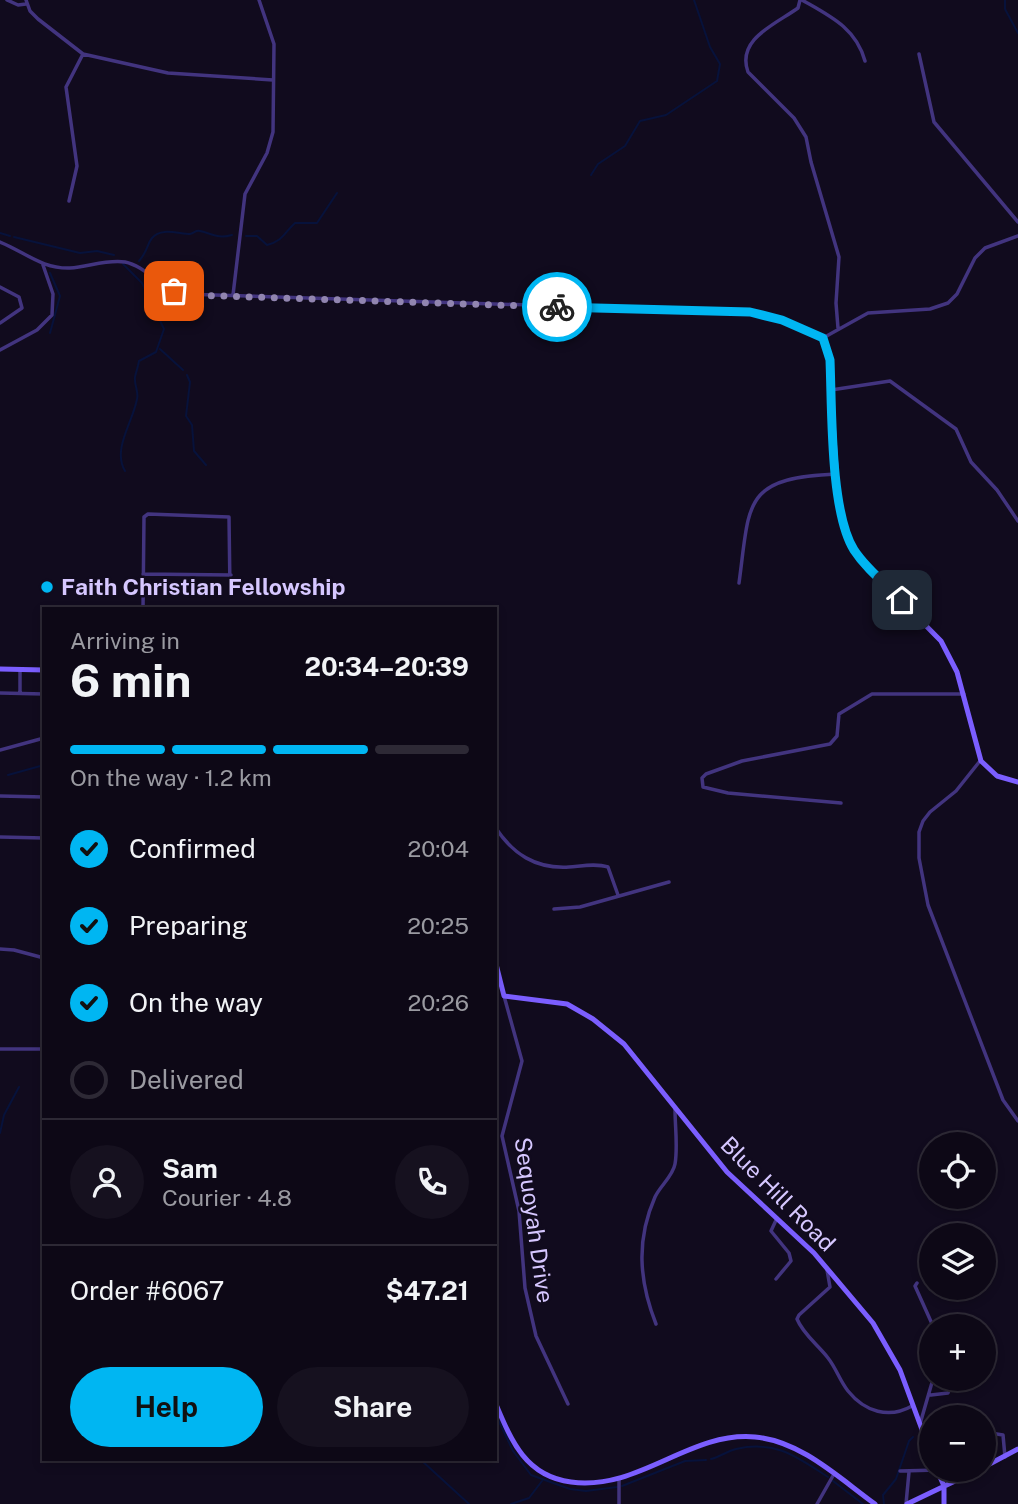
<!DOCTYPE html>
<html lang="en">
<head>
<meta charset="utf-8">
<style>
  body { margin:0; font-family:"Public Sans",sans-serif; background:#16111f; color:#f1f3f6; height:100vh; display:flex; flex-direction:column; font-size:26px; white-space:nowrap }
  * { box-sizing:border-box; margin:0 }
  p { font-size:23px; color:#9a9aa1 }
  .icon { flex:none; width:38px; height:38px; fill:none; stroke:currentColor; stroke-width:2; stroke-linecap:round; stroke-linejoin:round }
  .map { position:relative; flex:1; overflow:hidden }
  .panel { position:absolute; left:42px; top:607px; width:455px; height:854px; display:flex; flex-direction:column; background:#0d0816; border-radius:0px; box-shadow:0 4px 10px #0003,0 0 0 2px #2d2935 }
  .panel>* { flex:none }
  .controls { position:absolute; left:919px; top:1132px; display:grid; gap:14px }
  .controls a { display:grid; place-items:center; width:77px; height:77px; border-radius:50%; background:#0d0816; box-shadow:0 4px 10px #0003,0 0 0 2px #2d2935; font-size:35px }
  .pin { position:absolute; display:grid; place-items:center; width:60px; height:60px; color:#fff; margin:-30px; border-radius:14px; box-shadow:0 4px 10px #0006 }
  .courier { position:absolute; display:grid; place-items:center; width:70px; height:70px; margin:-35px; border:5px solid #00b6f2; border-radius:50%; background:#fff; color:#222; box-shadow:0 2px 9px #0007 }
  .summary em { font-style:normal; font-weight:700 }
  .summary div { display:flex; flex-direction:column-reverse }
  .summary { display:flex; align-items:center; justify-content:space-between; height:119px; padding:0 28px }
  h1 { font-size:46px; font-weight:700; line-height:52px }
  .bar { display:grid; grid-template-columns:repeat(4,1fr); gap:10px 7px; align-content:center; height:84px; padding:0 28px }
  .bar i { height:9px; border-radius:5px; background:#2d2935 }
  .bar .current { background:#00b6f2 }
  .bar p { grid-column:span 4 }
  .line { display:flex; align-items:center; gap:18px; padding:0 28px; border-top:2px solid #2d2935 }
  .line div { flex:1 }
  .round { display:grid; place-items:center; flex:none; width:74px; height:74px; border-radius:37px; background:#16111f }
  ol { padding:0 28px; list-style:none }
  li { display:flex; align-items:center; gap:21px; height:77px }
  li p { margin-inline-start:auto }
  li .icon { padding:7px; border-radius:50%; background:#00b6f2; color:#111; stroke-width:4 }
  li:last-child { color:#9a9aa1 }
  li i { width:38px; height:38px; border:4px solid #2d2935; border-radius:50% }
  .action { display:flex; gap:14px; margin-top:auto; padding:14px 28px }
  .action a { flex:1; height:80px; border-radius:42px; background:#00b6f2; color:#111; font-size:28px; font-weight:700; line-height:80px; text-align:center }
  .action a+a { background:#16111f; color:#f1f3f6 }
  .map>svg:first-child { display:block }
</style>
</head>
<body>
<div class="map">
<svg width="1018" height="1504" viewBox="0 0 1018 1504">
  <rect width="100%" height="100%" fill="#110b1e"/>
  <g fill="none" stroke-linecap="round" stroke-linejoin="round">
    <path stroke="#07123b" stroke-width="2" d="M1005,0V9L1018,33
      M591,175L598,164L625,146L640,121L666,115L717,81L720,64L710,47L694,0
      M0,233L10,236
      M246,236H257L267,245C283,241 284,233 295,223H317L337,193
      M14,237L80,253L97,251L114,255
      M139,261C148,251 147,244 152,238C161,227 179,234 190,234C195,233 195,230 200,231C213,234 218,239 232,235
      M123,264L142,283L164,329L156,352L139,361C138,367 136,372 135,377C134,385 139,392 137,399C133,422 112,449 125,471
      M50,333L60,296L50,273
      M160,349L183,370
      M187,375L190,382L186,416L192,425L194,451L206,465
      M8,775L44,765
      M0,1133L4,1115L19,1087
      M495,1413L513,1451L531,1475L570,1489L586,1491L617,1487
      M711,1459C720,1457 727,1451 736,1449C776,1440 797,1457 828,1477
      M421,1460L469,1504
      M833,1481L863,1504
      M622,1486L685,1461L706,1460
      M511,1504L529,1498L542,1481
      M884,1504L883,1495L896,1479L909,1441L913,1437"/>
    <path stroke="#42347f" stroke-width="3.5" d="M7,0L18,5L26,4
      M26,0L30,11L38,19L83,54L168,73L273,80
      M800,0L798,8C776,24 736,39 748,72L794,118L806,137L811,162L839,257L836,303L838,328
      M802,0C830,16 856,28 865,61
      M919,54L934,122L1018,222
      M69,201L77,166L66,87L83,54
      M0,242C25,252 42,269 70,268C88,267 107,259 125,262C145,266 161,288 182,294L750,312L782,320L823,338L868,313L930,309L948,303L957,294L975,258L985,248L1018,236
      M0,287L19,297L22,308L0,323
      M233,295L245,194L267,153L273,132L274,44L259,0
      M823,338L828,351L831,390L890,381L956,429L971,462L997,490L1018,521
      M0,350L37,330L52,315L53,294L43,265
      M143,574L231,575
      M739,583C750,503 742,478 836,474
      M143,609L144,517L148,514L229,517L230,591
      M0,693L44,694
      M20,693V670
      M0,750L44,738
      M980,761L956,791L930,812L923,821L919,832V858L928,905L1003,1100L1018,1121
      M0,796L44,797
      M841,803L728,793L703,787L702,778L706,774L742,761L830,744L837,736L839,714L872,694H964
      M495,827C513,854 535,869 569,867C582,866 596,863 608,867L618,895
      M0,837L44,838
      M554,909L580,907L669,882
      M0,949L14,950L44,958
      M504,996L522,1061L502,1136L519,1211L525,1288L536,1336L568,1404
      M0,1049H44
      M827,1270L830,1287L799,1315L797,1319C803,1334 818,1345 828,1358C836,1368 840,1381 848,1391C865,1412 889,1419 912,1406
      M776,1279L791,1261L789,1253L771,1231L777,1218
      M917,1283L915,1286L933,1326
      M656,1324C639,1281 636,1240 655,1197C660,1186 673,1176 675,1164C678,1147 675,1127 675,1109
      M957,1326L973,1320L977,1326
      M931,1338L926,1344L931,1361
      M984,1341V1349
      M931,1395L948,1393L953,1379
      M920,1424L933,1379
      M984,1432L1003,1435L1005,1457
      M900,1471L938,1470
      M619,1504V1480
      M817,1504L834,1474
      M906,1504L909,1472"/>
    <path stroke="#7b5eff" stroke-width="5" d="M831,390L838,499C842,522 848,542 862,561L941,641L957,672L981,761L997,776L1018,782
      M0,669L44,670
      M495,960L504,996L567,1004L593,1019L624,1044L727,1172L814,1253L873,1323L900,1370L931,1454
      M495,1402C511,1440 525,1476 571,1482C640,1491 689,1431 755,1437C801,1441 839,1478 875,1504
      M984,1467L1018,1449
      M937,1470L944,1486V1504
      M907,1504L978,1470"/>
  </g>
  <g fill="none" stroke-linecap="round" stroke-linejoin="round">
    <path stroke="#9185b0" stroke-width="7" stroke-dasharray="0 12.6" d="M174,291L191,295L557,307"/>
    <path stroke="#00b6f2" stroke-width="9" d="M557,307L750,312L782,320L823,338L830,360C832,408 830,512 854,550C867,570 886,584 902,600"/>
  </g>
  <circle fill="#00b6f2" stroke="#110b1e" stroke-width="2.5" cx="47" cy="587" r="7"/>
  <g text-anchor="middle" stroke-width="5" stroke-linejoin="round" paint-order="stroke">
    <g font-size="23" font-weight="bold" fill="#d6c7ff" stroke="#110b1e" text-anchor="start">
      <text x="61" y="595">Faith Christian Fellowship</text>
    </g>
    <g font-size="23" fill="#d6c7ff" stroke="#110b1e">
      <text transform="translate(778 1194) rotate(45)" y="8">Blue Hill Road</text>
      <text transform="translate(534 1220) rotate(82)" y="8">Sequoyah Drive</text>
    </g>
  </g>
</svg>
<div class="controls">
<a><svg class="icon" aria-label="locate" viewBox="0 0 24 24"><circle cx="12" cy="12" r="6"/><path d="M12 2v4M12 18v4M2 12h4M18 12h4"/></svg></a>
<a><svg class="icon" aria-label="layers" viewBox="0 0 24 24"><path d="M12 4l9 5-9 5-9-5zM3 14l9 5 9-5"/></svg></a>
<a>+</a>
<a>−</a>
</div>
<div class="pin" style="left:174px;top:291px;background:#ea580c"><svg class="icon" aria-label="bag" viewBox="0 0 24 24"><path d="M5 8h14l-1 12H6zM9 8a3 3 0 0 1 6 0"/></svg></div>
<div class="pin" style="left:902px;top:600px;background:#1f2937"><svg class="icon" aria-label="home" viewBox="0 0 24 24"><path d="M3 11l9-7 9 7M6 9v11h12V9"/></svg></div>
<div class="courier" style="left:557px;top:307px"><svg class="icon" aria-label="bike" viewBox="0 0 24 24"><circle cx="6" cy="16" r="4"/><circle cx="18" cy="16" r="4"/><path d="M6 16l4-8h5l3 8M10 8l3 8H6M13 5h3"/></svg></div>
<section class="panel">
<div class="summary"><div><h1>6 min</h1><p>Arriving in</p></div><em>20:34–20:39</em></div>
<div class="bar"><i class="current"></i><i class="current"></i><i class="current"></i><i></i><p>On the way · 1.2 km</p></div>
<ol>
<li><svg class="icon" aria-label="check" viewBox="0 0 24 24"><path d="M5 12l5 5 9-10"/></svg>Confirmed<p>20:04</p></li>
<li><svg class="icon" aria-label="check" viewBox="0 0 24 24"><path d="M5 12l5 5 9-10"/></svg>Preparing<p>20:25</p></li>
<li><svg class="icon" aria-label="check" viewBox="0 0 24 24"><path d="M5 12l5 5 9-10"/></svg>On the way<p>20:26</p></li>
<li><i></i>Delivered</li>
</ol>
<div class="line" style="height:126px"><a class="round"><svg class="icon" aria-label="person" viewBox="0 0 24 24"><circle cx="12" cy="8" r="4"/><path d="M4 21q1-7 8-7t8 7"/></svg></a><div><b>Sam</b><p>Courier · 4.8</p></div><a class="round"><svg class="icon" aria-label="phone" viewBox="0 0 24 24"><path d="M5 4h4l2 5-3 2q2 4 5 5l2-3 5 2v4C11 20 4 13 5 4z"/></svg></a></div>
<div class="line" style="height:91px"><div>Order #6067</div><b>$47.21</b></div>
<div class="action"><a>Help</a><a>Share</a></div>
</section>
</div>
</body>
</html>
